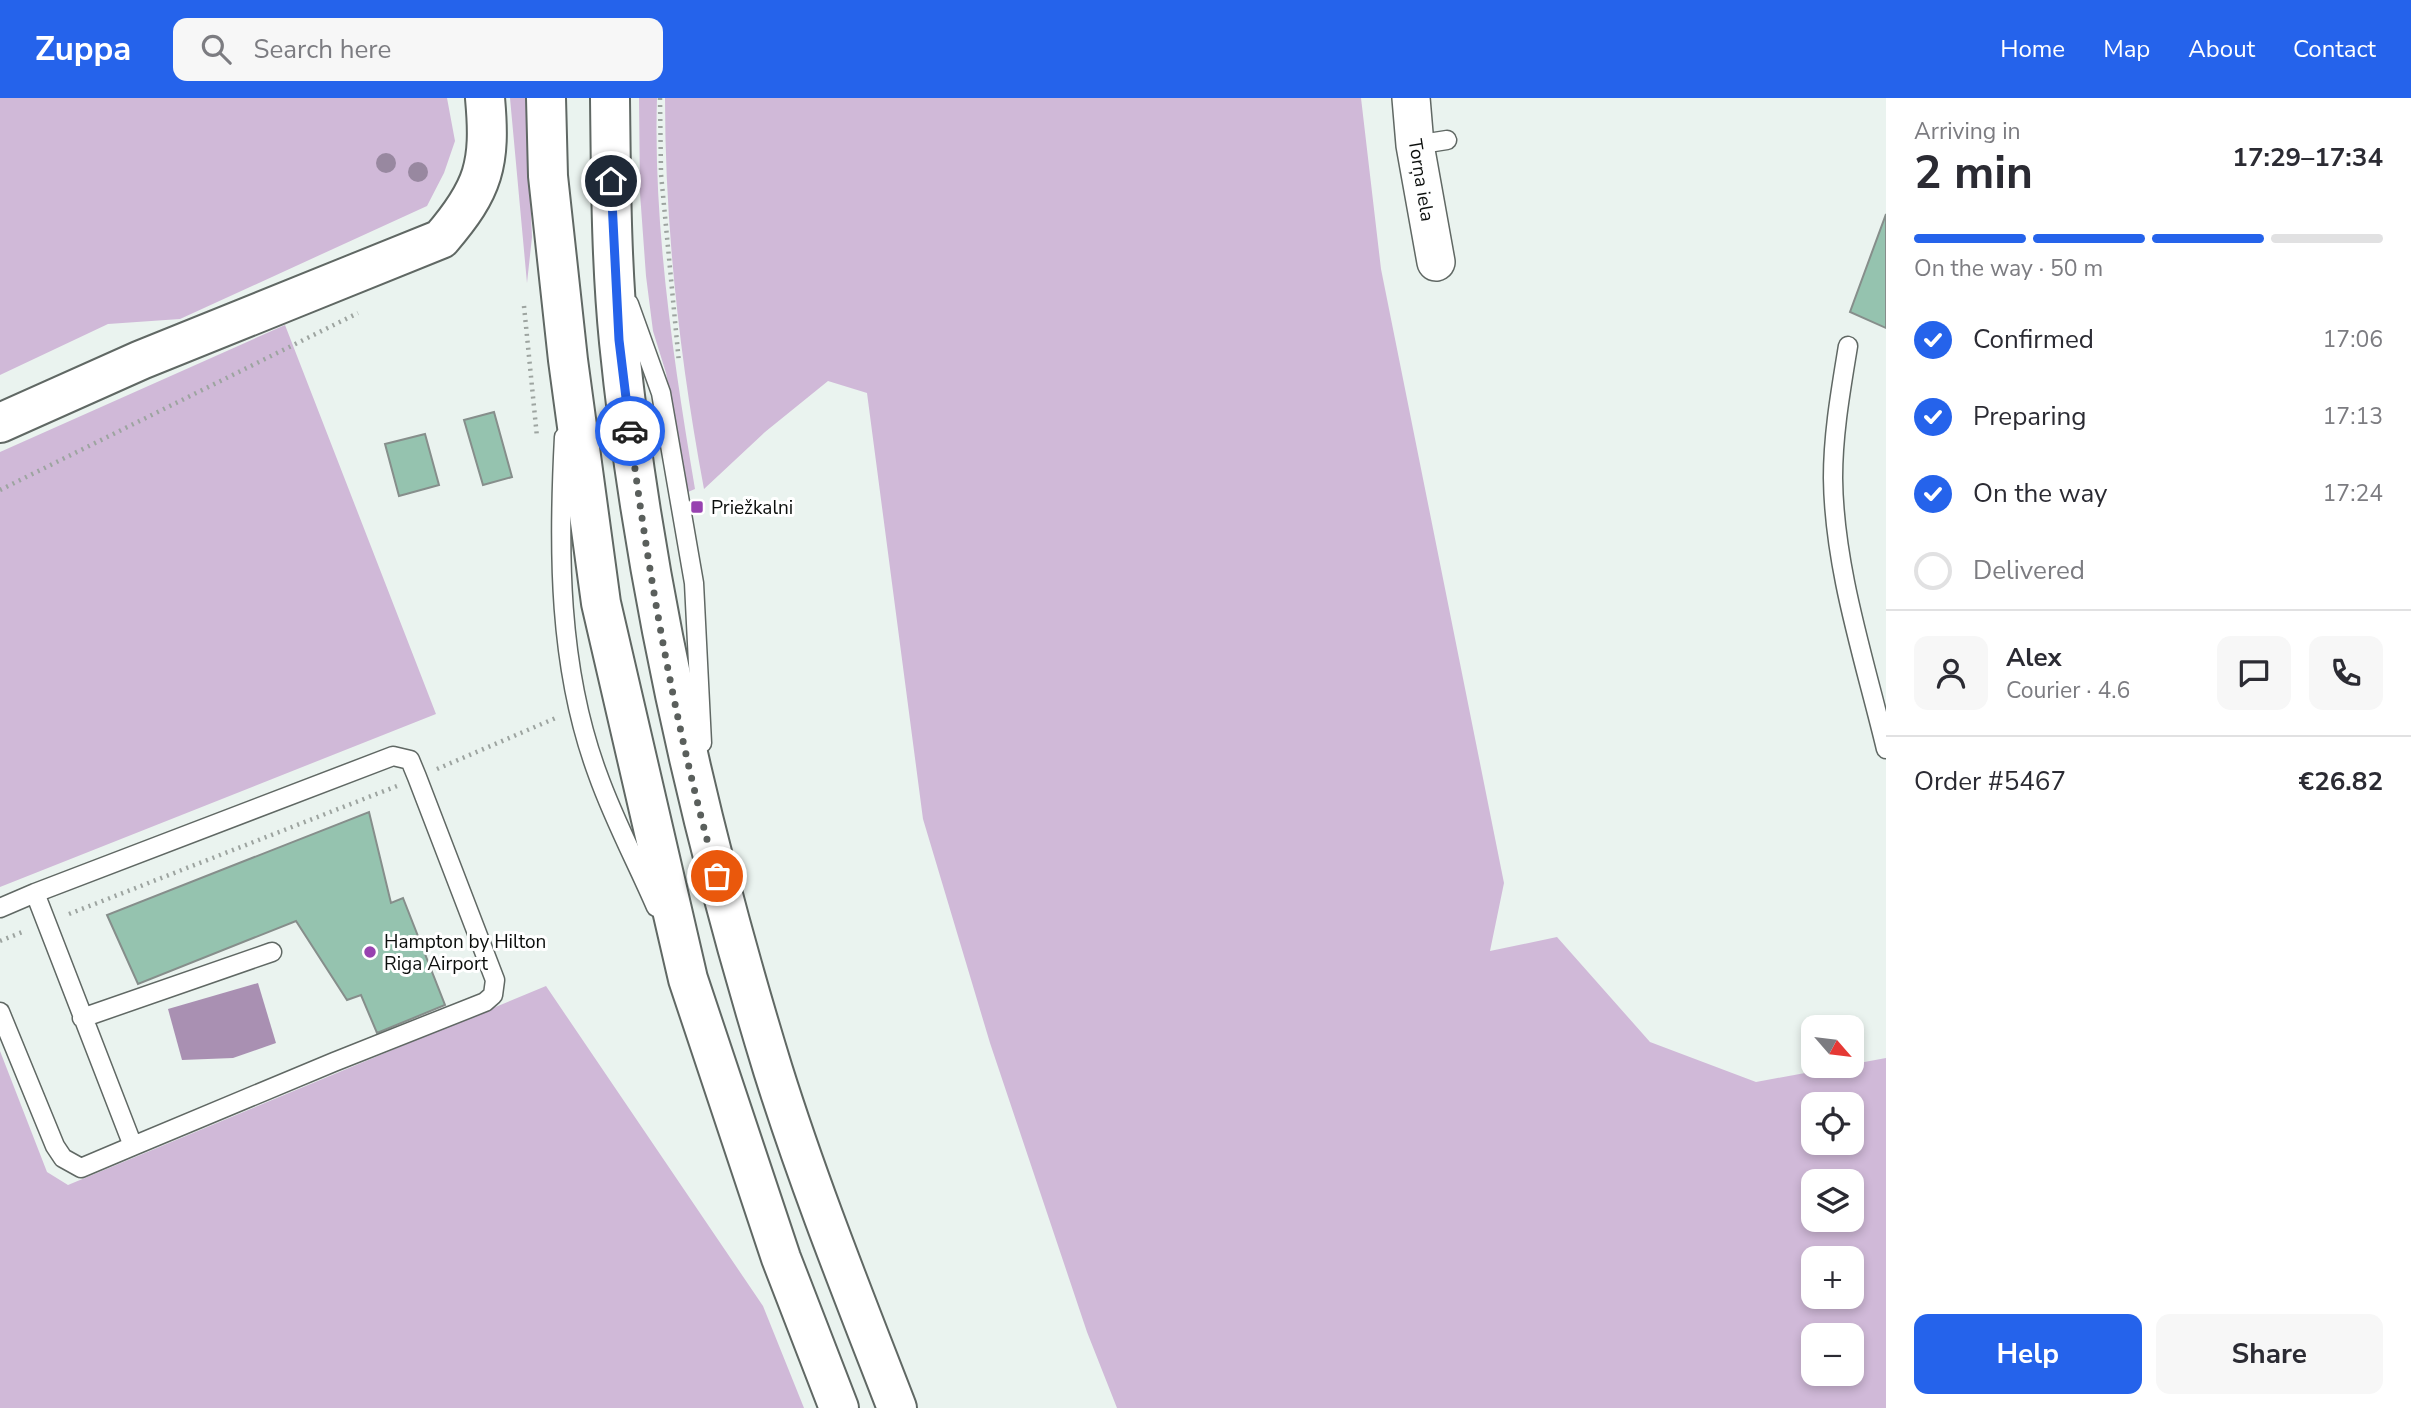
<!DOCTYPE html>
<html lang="en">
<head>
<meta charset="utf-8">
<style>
  body { margin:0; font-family:"Nunito Sans",sans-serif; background:#f7f7f7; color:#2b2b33; height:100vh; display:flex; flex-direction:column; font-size:26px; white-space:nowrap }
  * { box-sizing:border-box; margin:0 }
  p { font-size:23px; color:#7c7c81 }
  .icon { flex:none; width:38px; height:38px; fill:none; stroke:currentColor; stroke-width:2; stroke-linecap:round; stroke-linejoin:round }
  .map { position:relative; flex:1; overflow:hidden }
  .panel { display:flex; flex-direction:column; background:#fff; width:525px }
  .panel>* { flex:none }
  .needle { width:46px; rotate:118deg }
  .fabs { position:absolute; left:1801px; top:917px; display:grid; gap:14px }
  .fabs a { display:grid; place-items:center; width:63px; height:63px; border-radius:14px; background:#fff; box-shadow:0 4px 10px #0003; font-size:35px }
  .pin { position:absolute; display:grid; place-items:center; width:60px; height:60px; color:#fff; margin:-30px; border:4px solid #fff; border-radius:50%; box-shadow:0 2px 7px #0007 }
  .courier { position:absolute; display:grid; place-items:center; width:70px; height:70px; margin:-35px; border:5px solid #2563eb; border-radius:50%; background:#fff; color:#222; box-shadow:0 2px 9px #0007 }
  .overview em { font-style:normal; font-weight:700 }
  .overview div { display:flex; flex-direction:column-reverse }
  .overview { display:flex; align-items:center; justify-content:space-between; height:119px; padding:0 28px }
  h1 { font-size:46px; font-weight:700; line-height:52px }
  .bar { display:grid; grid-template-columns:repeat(4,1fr); gap:10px 7px; align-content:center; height:84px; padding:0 28px }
  .bar i { height:9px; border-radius:5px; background:#e1e1e2 }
  .bar .selected { background:#2563eb }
  .bar p { grid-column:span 4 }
  .line { display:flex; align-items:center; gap:18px; padding:0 28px; border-top:2px solid #e1e1e2 }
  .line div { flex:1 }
  .round { display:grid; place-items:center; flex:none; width:74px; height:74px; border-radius:14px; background:#f7f7f7 }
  ol { padding:0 28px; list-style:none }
  li { display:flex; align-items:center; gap:21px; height:77px }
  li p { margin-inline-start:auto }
  li .icon { padding:7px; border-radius:50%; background:#2563eb; color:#fff; stroke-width:4 }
  li:last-child { color:#7c7c81 }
  li i { width:38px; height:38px; border:4px solid #e1e1e2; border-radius:50% }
  .button { display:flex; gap:14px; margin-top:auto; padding:14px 28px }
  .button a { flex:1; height:80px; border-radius:14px; background:#2563eb; color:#fff; font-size:28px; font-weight:700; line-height:80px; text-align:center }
  .button a+a { background:#f7f7f7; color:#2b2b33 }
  header { display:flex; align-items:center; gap:42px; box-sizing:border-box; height:98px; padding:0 35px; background:#2563eb; color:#fff }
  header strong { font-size:33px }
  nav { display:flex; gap:38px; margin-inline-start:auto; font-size:24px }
  .search { width:490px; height:63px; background:#f7f7f7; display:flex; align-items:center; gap:18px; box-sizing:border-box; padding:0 24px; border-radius:14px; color:#7c7c81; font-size:26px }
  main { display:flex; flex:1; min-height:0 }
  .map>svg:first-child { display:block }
</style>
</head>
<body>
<header>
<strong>Zuppa</strong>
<div class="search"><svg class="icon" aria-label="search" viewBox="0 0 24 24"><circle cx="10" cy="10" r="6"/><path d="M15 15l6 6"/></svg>Search here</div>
<nav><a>Home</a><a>Map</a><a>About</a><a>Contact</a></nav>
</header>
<main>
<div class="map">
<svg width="1886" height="1310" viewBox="0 0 1886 1310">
  <rect width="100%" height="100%" fill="#eaf3ef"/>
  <path fill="#d0b9d8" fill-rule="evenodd" d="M0,0H447L455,43L444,75L427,108L180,221L108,226L0,277Z
    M510,0H526L532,139L527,185Z
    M639,0H657C653,127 674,266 695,391L688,394L666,275L653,233L646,178L640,95Z
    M665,0H1361L1381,171L1504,785L1490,853L1557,839L1650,944L1756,984L1886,960V1310H1117L1087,1234L990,945L923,721L867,295L828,283L765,334L704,391C680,262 665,131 665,0ZM1852,1006V1045H1813V1006ZM1813,1083H1852V1122H1813ZM1852,1160V1199H1813V1160ZM1852,1237V1276H1813V1237Z
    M285,227L436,616L0,789V354Z
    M546,888L763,1208L804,1310H0V953L47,1074L68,1087Z"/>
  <path fill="#a990b2" d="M258,885L276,945L233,960L182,962L168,911Z"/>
  <path fill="#95c3af" stroke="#868e8b" stroke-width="2" d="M1886,116V230L1850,214Z
    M494,314L512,379L483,387L464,322Z
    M425,336L439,387L399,398L385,346Z
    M369,714L391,805L403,800L445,907L377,935L361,897L347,902L296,823L138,886L107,817Z"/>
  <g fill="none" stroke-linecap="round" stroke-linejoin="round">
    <g stroke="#606864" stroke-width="21">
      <path id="lane" d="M1415,47L1447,42
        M629,206L661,295L694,485L702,645
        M1848,248C1841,291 1833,335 1833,380C1834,471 1865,563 1886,651
        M564,339C558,452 558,570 598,677C614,722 637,765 656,809
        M35,795L393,658L410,662L417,679L495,882L493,897L485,904L334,964L133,1048
        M0,810L35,795L133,1048L81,1070L63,1060L55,1048L0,914
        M82,920L272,854"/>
    </g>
    <g stroke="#606864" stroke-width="40">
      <path id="street" d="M1411,0L1415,47L1436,164"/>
    </g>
    <g stroke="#606864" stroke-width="42">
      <path id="secondary" d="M0,325L141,262L441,141C484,91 491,66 485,0"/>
    </g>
    <g stroke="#606864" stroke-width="42">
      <path id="primary" d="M546,0L548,78L568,262L601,505L688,881L781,1160L839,1310
        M610,0C611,81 611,163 619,244C644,492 700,734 773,972C809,1087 854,1199 897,1310"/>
    </g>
    <path stroke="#9da4a0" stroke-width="4.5" stroke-dasharray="2 5" stroke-linecap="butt" d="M660,0L661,76L679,265
      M524,208L537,339
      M0,392L358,215
      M437,671L558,619
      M69,816L397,688
      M0,843L25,833"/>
    <use href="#lane" stroke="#fff" stroke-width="18"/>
    <use href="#street" stroke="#fff" stroke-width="37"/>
    <use href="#secondary" stroke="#fff" stroke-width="38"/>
    <use href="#primary" stroke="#fff" stroke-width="38"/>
  </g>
  <g fill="#9888a0">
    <circle cx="386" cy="65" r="10"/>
    <circle cx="418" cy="74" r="10"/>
  </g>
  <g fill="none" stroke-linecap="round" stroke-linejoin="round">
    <path stroke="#5a5f5c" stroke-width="7" stroke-dasharray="0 12.6" d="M630,333C649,482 676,633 717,778"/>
    <path stroke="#2563eb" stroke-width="9" d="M611,83L619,242L630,333"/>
  </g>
  <g fill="#9742b0" stroke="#fff" stroke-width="2.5">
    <rect x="690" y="402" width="14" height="14" rx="3.5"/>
    <circle cx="370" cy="854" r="7"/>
  </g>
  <g text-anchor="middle" stroke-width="6" stroke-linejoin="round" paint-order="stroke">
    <g font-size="19" fill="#0c0f0d" stroke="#fff">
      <text transform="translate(1422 82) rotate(81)" y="7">Torņa iela</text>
    </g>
    <g font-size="19" fill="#0c0f0d" stroke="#fff" text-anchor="start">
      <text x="711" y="416">Priežkalni</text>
      <text x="384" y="850">Hampton by Hilton<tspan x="384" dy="22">Riga Airport</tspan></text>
    </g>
  </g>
</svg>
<div class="fabs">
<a><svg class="needle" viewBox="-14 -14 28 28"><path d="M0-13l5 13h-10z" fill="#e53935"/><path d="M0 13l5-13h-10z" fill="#7c7c81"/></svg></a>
<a><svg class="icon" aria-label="locate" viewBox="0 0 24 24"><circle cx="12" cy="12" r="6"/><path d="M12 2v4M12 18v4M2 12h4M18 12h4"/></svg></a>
<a><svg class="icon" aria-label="layers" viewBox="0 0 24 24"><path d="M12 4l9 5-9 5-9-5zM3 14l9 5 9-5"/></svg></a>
<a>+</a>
<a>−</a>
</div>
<div class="pin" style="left:717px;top:778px;background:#ea580c"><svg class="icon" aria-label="bag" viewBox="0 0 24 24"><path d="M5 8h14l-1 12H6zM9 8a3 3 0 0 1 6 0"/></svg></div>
<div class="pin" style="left:611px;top:83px;background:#1f2937"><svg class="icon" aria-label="home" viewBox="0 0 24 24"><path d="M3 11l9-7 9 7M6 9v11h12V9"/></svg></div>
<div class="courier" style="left:630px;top:333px"><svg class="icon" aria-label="car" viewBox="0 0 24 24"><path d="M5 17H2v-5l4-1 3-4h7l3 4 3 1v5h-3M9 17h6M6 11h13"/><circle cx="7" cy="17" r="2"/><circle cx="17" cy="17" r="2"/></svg></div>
</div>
<section class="panel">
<div class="overview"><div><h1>2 min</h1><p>Arriving in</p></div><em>17:29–17:34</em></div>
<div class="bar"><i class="selected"></i><i class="selected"></i><i class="selected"></i><i></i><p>On the way · 50 m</p></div>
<ol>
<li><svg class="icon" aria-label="check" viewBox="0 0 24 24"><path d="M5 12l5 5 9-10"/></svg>Confirmed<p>17:06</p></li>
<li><svg class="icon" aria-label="check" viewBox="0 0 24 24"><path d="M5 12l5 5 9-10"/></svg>Preparing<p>17:13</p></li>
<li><svg class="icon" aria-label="check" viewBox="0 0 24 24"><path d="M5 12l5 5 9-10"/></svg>On the way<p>17:24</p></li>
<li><i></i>Delivered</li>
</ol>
<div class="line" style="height:126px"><a class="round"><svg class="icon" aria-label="person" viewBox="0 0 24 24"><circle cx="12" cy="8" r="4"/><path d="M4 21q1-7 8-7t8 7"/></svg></a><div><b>Alex</b><p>Courier · 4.6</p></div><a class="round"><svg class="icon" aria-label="chat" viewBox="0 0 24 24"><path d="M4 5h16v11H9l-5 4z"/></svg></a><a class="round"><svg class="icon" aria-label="phone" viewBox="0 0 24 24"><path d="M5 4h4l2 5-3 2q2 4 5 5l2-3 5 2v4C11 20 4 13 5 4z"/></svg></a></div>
<div class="line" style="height:91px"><div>Order #5467</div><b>€26.82</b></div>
<div class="button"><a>Help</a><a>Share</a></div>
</section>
</main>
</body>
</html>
